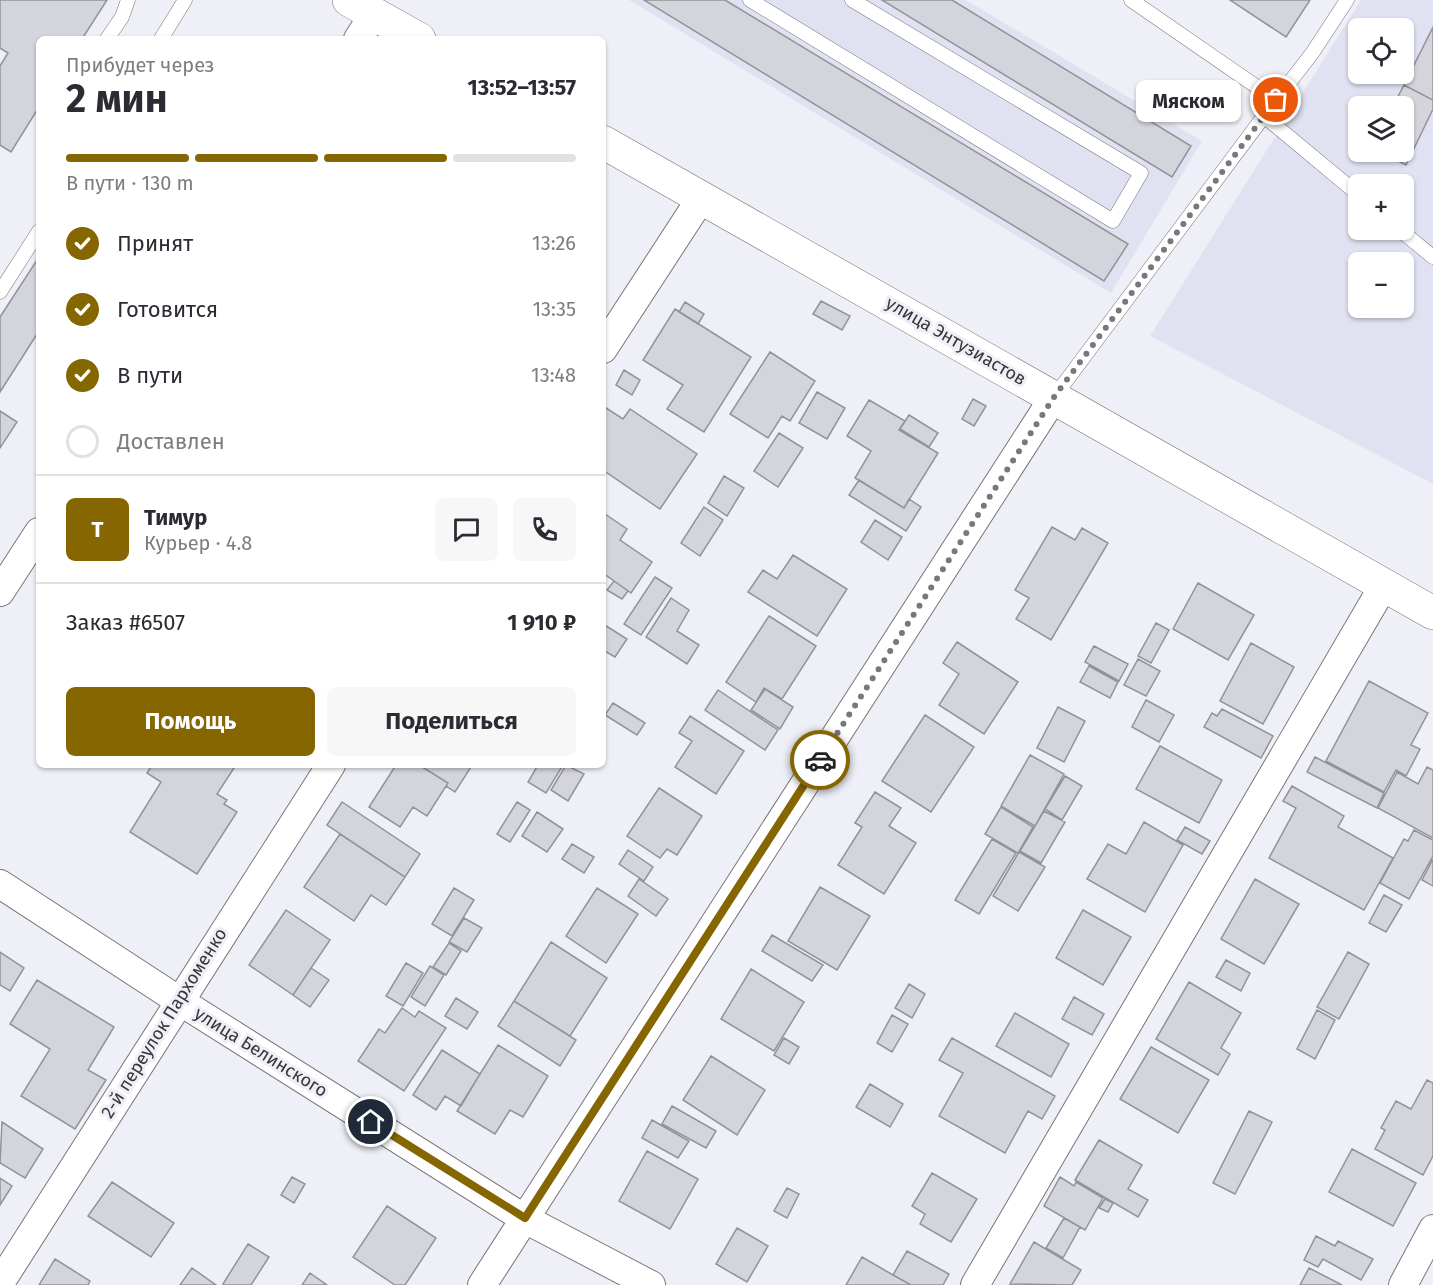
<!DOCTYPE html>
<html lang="ru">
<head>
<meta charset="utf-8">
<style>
  body { margin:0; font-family:"Fira Sans",sans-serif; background:#f7f7f7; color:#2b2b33; height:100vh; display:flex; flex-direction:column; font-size:22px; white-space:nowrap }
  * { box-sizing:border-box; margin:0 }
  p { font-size:20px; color:#7c7c81 }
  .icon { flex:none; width:33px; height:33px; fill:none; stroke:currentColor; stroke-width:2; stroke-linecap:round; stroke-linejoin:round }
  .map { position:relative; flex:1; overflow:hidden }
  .sheet { position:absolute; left:36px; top:36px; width:570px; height:732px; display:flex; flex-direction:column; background:#fff; border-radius:9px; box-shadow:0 2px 4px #0004 }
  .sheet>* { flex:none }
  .tools { position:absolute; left:1348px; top:18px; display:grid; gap:12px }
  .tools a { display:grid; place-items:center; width:66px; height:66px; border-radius:9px; background:#fff; box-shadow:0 2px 4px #0004; font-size:30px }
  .pin { position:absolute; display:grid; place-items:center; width:51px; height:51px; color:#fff; margin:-26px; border:3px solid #fff; border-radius:50%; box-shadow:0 2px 6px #0007 }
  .courier { position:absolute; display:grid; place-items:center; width:60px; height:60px; margin:-30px; border:4px solid #856600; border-radius:50%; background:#fff; color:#222; box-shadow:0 2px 8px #0007 }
  .bubble { position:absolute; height:42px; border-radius:9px; background:#fff; box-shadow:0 2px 4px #0004; font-size:20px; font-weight:700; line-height:42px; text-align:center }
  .summary em { font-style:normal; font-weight:700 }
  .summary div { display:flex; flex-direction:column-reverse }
  .summary { display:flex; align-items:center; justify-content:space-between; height:102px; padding:0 30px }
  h1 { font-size:39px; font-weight:700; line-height:45px }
  .bar { display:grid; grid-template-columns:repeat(4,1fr); gap:9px 6px; align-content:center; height:72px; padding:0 30px }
  .bar i { height:8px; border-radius:4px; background:#e1e1e2 }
  .bar .current { background:#856600 }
  .bar p { grid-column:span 4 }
  .line { display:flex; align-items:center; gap:15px; padding:0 30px; border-top:2px solid #e1e1e2 }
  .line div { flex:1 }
  .round { display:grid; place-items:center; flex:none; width:63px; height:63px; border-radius:9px; background:#f7f7f7 }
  ol { padding:0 30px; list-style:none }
  li { display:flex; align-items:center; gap:18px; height:66px }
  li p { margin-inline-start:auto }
  li .icon { padding:6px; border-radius:50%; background:#856600; color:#fff; stroke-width:4 }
  li:last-child { color:#7c7c81 }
  li i { width:33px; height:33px; border:3px solid #e1e1e2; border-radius:50% }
  .cta { display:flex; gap:12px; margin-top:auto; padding:12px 30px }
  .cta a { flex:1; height:69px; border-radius:9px; background:#856600; color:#fff; font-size:24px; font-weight:700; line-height:69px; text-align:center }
  .cta a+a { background:#f7f7f7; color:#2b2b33 }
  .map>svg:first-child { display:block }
</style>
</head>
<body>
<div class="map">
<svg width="1433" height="1285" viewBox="0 0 1433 1285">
  <rect width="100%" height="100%" fill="#eff0f7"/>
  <path fill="#e1e2f1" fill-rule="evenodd" d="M629,0H966L1202,141L1111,293Z
    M1361,0H1433V484L1150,336ZM1359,28H1404V74H1359ZM1359,106H1404V152H1359ZM1359,184H1404V230H1359ZM1359,262H1404V308H1359Z"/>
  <path fill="#d4d5dc" stroke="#929299" stroke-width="1.5" d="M0,0H107L82,39H39V107L11,152L0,145V66L8,53L0,48Z
    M644,0H725L1128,244L1104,281Z
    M882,0H952L1191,146L1172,177Z
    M1230,0H1310L1286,37Z
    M1433,27V100L1404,85Z
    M1404,85L1433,100V109L1406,165L1380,152H1404V106H1393Z
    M39,257V331L0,392V317Z
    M821,301L850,316L842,330L813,314Z
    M685,302L704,314L698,324L679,312Z
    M675,309L751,357L704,432L667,409L683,385L643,360Z
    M770,352L815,381L790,421L782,416L768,438L730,414Z
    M624,370L640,380L632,395L616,385Z
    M817,392L845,408L827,439L799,423Z
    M973,399L986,406L974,426L962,419Z
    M869,400L905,421L899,430L938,453L904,508L855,478L871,451L847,436Z
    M603,406L623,419L630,409L697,454L660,509L603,470Z
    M0,411L17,422L0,448Z
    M909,415L938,433L929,447L900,429Z
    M779,433L803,448L778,487L754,471Z
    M724,476L744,488L727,516L708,503Z
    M859,480L904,508L909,499L921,507L906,531L849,495Z
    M704,507L723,520L700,556L681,543Z
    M605,514L627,529L620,540L652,562L631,593L603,573Z
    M875,520L902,537L888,560L861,542Z
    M1052,527L1075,540L1082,528L1108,543L1051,640L1016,619L1029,598L1015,590Z
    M793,555L847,589L817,636L748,592L763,570L777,579Z
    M655,577L672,588L641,635L624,624Z
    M614,581L628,591L622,599L607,590Z
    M1198,583L1254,615L1228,660L1173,629Z
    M671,598L689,610L677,631L699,645L687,664L646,637Z
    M769,616L816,646L782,699L764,688L756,702L726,682Z
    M1156,623L1169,630L1151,663L1138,656Z
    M603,624L627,639L615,657L603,650Z
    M957,642L1018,682L984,734L939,705L959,674L943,663Z
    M1251,643L1294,667L1263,724L1220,701Z
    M1094,646L1128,664L1119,681L1085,662Z
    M1138,659L1160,671L1146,696L1124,685Z
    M1089,666L1118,682L1110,698L1080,682Z
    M1369,681L1428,713L1411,745L1420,749L1406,776L1396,770L1384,792L1326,761Z
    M765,689L793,707L780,729L751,710Z
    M718,690L778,730L765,750L705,710Z
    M1146,700L1174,715L1159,742L1132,727Z
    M613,703L645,723L637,735L605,715Z
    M1058,707L1085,721L1064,762L1037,748Z
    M1222,709L1273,736L1261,758L1204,727L1212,713L1217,716Z
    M925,715L974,747L931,812L882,781Z
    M690,716L744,751L716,794L675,767L692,741L679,733Z
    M1160,746L1222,780L1199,823L1136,789Z
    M1030,755L1064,774L1035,826L1001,806Z
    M1315,757L1384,793L1377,808L1307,772Z
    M152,765H236L217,794L227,800L224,804L237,812L197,874L130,832L161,782L147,773Z
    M396,765H419L448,783L427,816L413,807L400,827L369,807Z
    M419,765H468L471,767L455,792L446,786L448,783Z
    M538,765H563L546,793L528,782Z
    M566,765L584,774L568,801L551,790Z
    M1427,767L1433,770V838L1378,808L1397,772L1418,784Z
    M1065,776L1082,786L1062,820L1045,809Z
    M1292,786L1344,816L1338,827L1393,858L1364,910L1269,858L1296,808L1283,801Z
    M659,788L702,816L677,855L667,849L660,858L627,836Z
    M875,792L901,808L889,826L916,843L884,894L838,865L862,827L855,823Z
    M342,802L420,854L405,877L327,825Z
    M517,802L530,810L510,842L497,834Z
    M1001,807L1033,827L1018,853L985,834Z
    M1044,811L1065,822L1041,863L1020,851Z
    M537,812L563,829L547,852L522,836Z
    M1144,822L1183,845L1145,912L1087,879L1108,844L1126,854Z
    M1185,827L1210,841L1202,854L1177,840Z
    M1414,830L1433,840V856L1409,899L1380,883L1404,839L1408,841Z
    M340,834L405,877L386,905L371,895L354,921L304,887Z
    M992,839L1016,853L979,914L955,900Z
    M572,844L594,857L584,873L562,859Z
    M628,850L653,867L644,881L619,864Z
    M1019,852L1045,867L1018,911L993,896Z
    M1433,859V886L1422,880Z
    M639,879L668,899L656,916L628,896Z
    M1255,879L1299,904L1264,964L1221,939Z
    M820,887L870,916L837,970L788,941Z
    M454,888L474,900L452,936L432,924Z
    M597,888L638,914L606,963L566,936Z
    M1384,895L1402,905L1386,932L1369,923Z
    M286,910L330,940L293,995L249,965Z
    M1083,910L1131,937L1103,985L1056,958Z
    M464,918L482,928L467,952L449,942Z
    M772,935L823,965L812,981L762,951Z
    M551,942L607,978L570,1036L514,1001Z
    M449,943L461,951L446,975L433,967Z
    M0,952L24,968L10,991L0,985Z
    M1348,952L1369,964L1339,1019L1317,1007Z
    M1226,960L1250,973L1241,991L1216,977Z
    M406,963L423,973L403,1006L386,996Z
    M430,966L444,975L425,1006L411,997Z
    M311,968L329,980L310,1007L293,995Z
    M751,969L804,1002L774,1051L721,1019Z
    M37,980L114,1027L88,1070L106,1080L75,1129L21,1096L50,1049L10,1024Z
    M1189,982L1241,1013L1221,1048L1230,1054L1218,1075L1156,1039Z
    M909,984L925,994L912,1018L895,1008Z
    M1074,997L1104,1014L1092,1035L1062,1019Z
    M456,998L478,1012L467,1029L445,1016Z
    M514,1001L576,1040L560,1066L498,1026Z
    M402,1008L415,1017L419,1011L446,1028L404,1091L358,1061L379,1029L385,1033Z
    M1317,1010L1335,1020L1315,1059L1297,1049Z
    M1015,1013L1069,1044L1051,1077L996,1046Z
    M892,1015L908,1024L892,1052L877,1043Z
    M784,1038L799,1047L789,1064L774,1055Z
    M952,1038L1055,1096L1042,1119L1028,1111L1005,1153L939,1116L963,1073L939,1060Z
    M498,1045L548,1076L523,1117L510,1110L495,1134L457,1111Z
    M1151,1047L1209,1080L1178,1133L1120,1099Z
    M442,1050L480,1074L461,1106L445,1096L436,1110L413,1095Z
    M711,1056L765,1090L737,1135L683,1100Z
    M1427,1080L1433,1083V1156L1423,1175L1375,1149L1385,1130L1381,1128L1396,1101L1411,1109Z
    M870,1084L903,1104L890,1127L856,1107Z
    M672,1106L716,1131L706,1148L662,1124Z
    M1249,1111L1272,1122L1235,1194L1213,1183Z
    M652,1120L689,1141L678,1158L642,1138Z
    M2,1122L43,1149L25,1178L0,1163Z
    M1099,1140L1142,1165L1128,1189L1148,1200L1138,1217L1075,1180Z
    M1352,1149L1416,1183L1393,1226L1329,1192Z
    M647,1151L698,1179L670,1229L619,1201Z
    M932,1173L977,1199L951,1242L920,1224L925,1214L912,1206Z
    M292,1177L305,1184L294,1203L281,1195Z
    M1060,1177L1074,1186L1076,1182L1103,1198L1085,1230L1044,1206Z
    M0,1178L12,1186L0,1205Z
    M112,1182L174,1223L151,1257L88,1216Z
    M787,1188L799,1194L787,1218L774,1211Z
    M1105,1199L1113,1203L1108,1212L1099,1208Z
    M387,1206L436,1238L405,1285H395L353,1257Z
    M1064,1218L1080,1227L1063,1258L1046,1248Z
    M737,1228L768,1246L747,1282L716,1264Z
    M1316,1236L1335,1246L1338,1241L1373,1259L1361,1280L1323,1259L1318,1267L1304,1260Z
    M1034,1242L1081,1270L1072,1285L1010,1284Z
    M248,1244L269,1257L251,1285H224L223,1284Z
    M907,1251L949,1274L943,1285H911L893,1275Z
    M862,1257L893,1275L911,1285H846Z
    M55,1259L90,1281L88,1285H39Z
    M192,1268L216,1285H180Z
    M1309,1268L1342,1285H1300Z
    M310,1273L327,1285H302Z"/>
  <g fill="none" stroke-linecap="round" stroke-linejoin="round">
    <g stroke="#75767c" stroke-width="15">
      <path id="service" d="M750,0L1113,221L1141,173L852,0
        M107,39L122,17L128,0
        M161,39L185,0
        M1276,100L1313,52L1347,0
        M1264,116L1359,195
        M1400,230L1433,257
        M0,292L39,231
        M1054,397L1276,100L1131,0"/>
    </g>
    <g stroke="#75767c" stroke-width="30">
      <path id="minor" d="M358,39L374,14
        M603,349L702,197
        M0,592L39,532
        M0,884L178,1000L525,1219L651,1285
        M0,1283L331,765
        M482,1285L1054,397
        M975,1285L1384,585
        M1403,1285L1433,1229"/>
    </g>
    <g stroke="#75767c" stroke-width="34">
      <path id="tertiary" d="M349,0L419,39
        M603,142L1433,613"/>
    </g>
    <use href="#service" stroke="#fff" stroke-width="14"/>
    <use href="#minor" stroke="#fff" stroke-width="28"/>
    <use href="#tertiary" stroke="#fff" stroke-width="33"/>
  </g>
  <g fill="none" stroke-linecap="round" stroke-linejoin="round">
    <path stroke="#77787c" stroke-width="6" stroke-dasharray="0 10.8" d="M820,760L1054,397L1276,100"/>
    <path stroke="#856600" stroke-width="8" d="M371,1122L525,1218L820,760"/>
  </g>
  <g text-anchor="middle" stroke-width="6" stroke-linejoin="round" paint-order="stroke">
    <g font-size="18" fill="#37373a" stroke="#eff0f7">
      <text transform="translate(956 341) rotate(30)" y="6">улица Энтузиастов</text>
      <text transform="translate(164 1023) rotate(-58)" y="6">2-й переулок Пархоменко</text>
      <text transform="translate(261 1052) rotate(32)" y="6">улица Белинского</text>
    </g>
  </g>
</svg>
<div class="tools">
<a><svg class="icon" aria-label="locate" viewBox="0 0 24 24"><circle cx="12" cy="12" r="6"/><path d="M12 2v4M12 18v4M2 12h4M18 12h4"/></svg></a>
<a><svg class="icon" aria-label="layers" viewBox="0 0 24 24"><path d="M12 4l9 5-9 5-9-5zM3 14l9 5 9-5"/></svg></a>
<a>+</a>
<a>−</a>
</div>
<div class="pin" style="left:1276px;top:100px;background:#ea580c"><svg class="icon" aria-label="bag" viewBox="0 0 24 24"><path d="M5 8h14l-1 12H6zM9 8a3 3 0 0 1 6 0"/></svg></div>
<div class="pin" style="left:371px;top:1122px;background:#1f2937"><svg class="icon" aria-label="home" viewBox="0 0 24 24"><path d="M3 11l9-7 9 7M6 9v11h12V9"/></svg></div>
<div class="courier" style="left:820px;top:760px"><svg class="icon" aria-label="car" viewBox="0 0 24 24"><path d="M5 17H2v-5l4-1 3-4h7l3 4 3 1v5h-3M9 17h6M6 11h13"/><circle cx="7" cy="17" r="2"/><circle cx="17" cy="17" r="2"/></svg></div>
<div class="bubble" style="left:1136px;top:80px;width:105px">Мяском</div>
<section class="sheet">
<div class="summary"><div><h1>2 мин</h1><p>Прибудет через</p></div><em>13:52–13:57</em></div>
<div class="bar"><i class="current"></i><i class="current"></i><i class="current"></i><i></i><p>В пути · 130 m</p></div>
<ol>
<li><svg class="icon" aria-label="check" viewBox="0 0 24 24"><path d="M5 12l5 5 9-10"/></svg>Принят<p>13:26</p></li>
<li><svg class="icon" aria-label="check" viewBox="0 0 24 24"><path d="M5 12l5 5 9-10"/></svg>Готовится<p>13:35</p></li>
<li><svg class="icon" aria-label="check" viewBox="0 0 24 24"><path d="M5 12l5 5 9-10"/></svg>В пути<p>13:48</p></li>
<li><i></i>Доставлен</li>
</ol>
<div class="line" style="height:108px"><b class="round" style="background:#856600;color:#fff">Т</b><div><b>Тимур</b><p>Курьер · 4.8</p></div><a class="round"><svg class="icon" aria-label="chat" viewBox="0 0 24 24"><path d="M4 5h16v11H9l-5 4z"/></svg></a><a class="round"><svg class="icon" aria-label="phone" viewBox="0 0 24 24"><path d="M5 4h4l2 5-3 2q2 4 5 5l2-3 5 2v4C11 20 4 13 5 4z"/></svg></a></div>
<div class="line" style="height:78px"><div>Заказ #6507</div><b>1 910 ₽</b></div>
<div class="cta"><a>Помощь</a><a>Поделиться</a></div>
</section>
</div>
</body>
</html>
